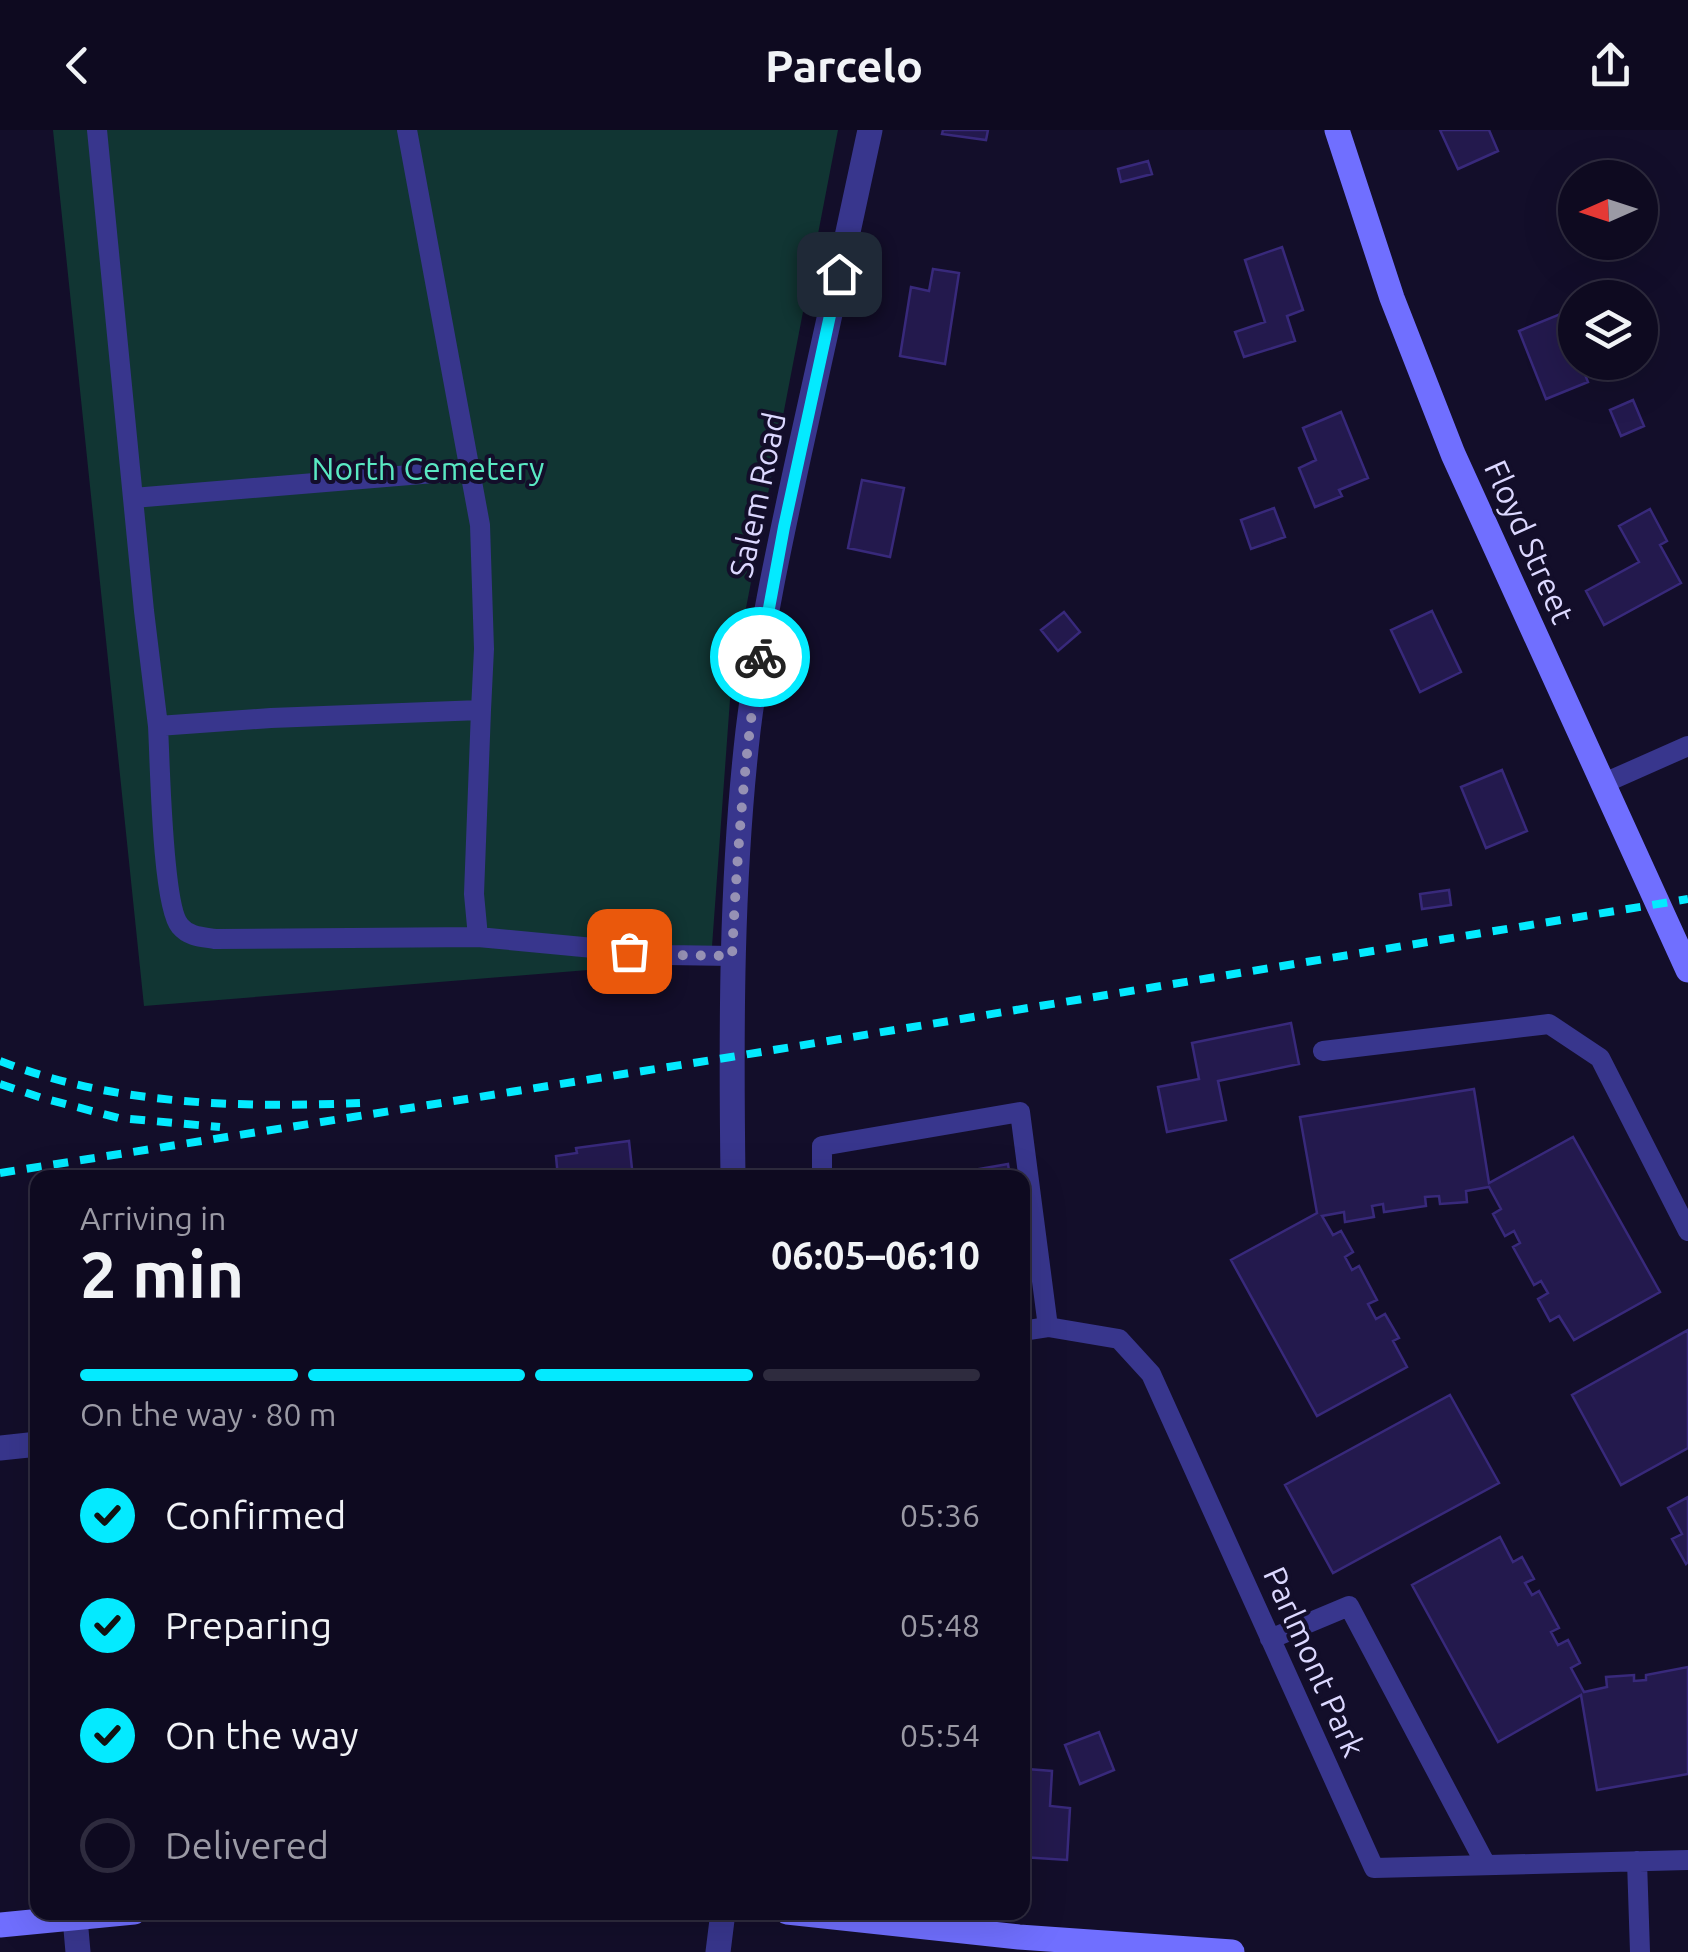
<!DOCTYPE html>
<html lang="en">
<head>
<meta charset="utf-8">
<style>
  body { margin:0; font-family:Ubuntu,sans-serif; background:#171329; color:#f1f3f6; height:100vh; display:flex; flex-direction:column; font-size:38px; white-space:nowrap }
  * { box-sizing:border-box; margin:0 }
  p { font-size:32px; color:#9b9aa5 }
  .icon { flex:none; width:55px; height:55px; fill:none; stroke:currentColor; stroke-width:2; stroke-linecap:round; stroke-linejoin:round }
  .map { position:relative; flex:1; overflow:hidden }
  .details { position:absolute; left:30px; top:1040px; width:1000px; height:750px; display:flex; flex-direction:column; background:#0e0a20; border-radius:20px; box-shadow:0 10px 40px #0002,0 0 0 2px #2e2b3e }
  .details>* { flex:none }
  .needle { width:65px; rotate:267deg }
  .buttons { position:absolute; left:1558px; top:30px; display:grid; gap:20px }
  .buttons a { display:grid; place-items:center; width:100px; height:100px; border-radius:50%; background:#0e0a20; box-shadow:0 10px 40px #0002,0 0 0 2px #2e2b3e; font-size:50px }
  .pin { position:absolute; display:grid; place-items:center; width:85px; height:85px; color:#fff; margin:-42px; border-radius:20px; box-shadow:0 5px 15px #0006 }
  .courier { position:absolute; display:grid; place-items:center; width:100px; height:100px; margin:-50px; border:8px solid #04eaff; border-radius:50%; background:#fff; color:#222; box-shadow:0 2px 12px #0007 }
  .headline em { font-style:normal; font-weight:700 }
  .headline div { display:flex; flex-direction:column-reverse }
  .headline { display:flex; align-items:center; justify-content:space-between; height:170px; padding:0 50px }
  h1 { font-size:65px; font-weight:700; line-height:75px }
  .bar { display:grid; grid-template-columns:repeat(4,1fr); gap:15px 10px; align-content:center; height:120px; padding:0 50px }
  .bar i { height:12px; border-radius:8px; background:#2e2b3e }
  .bar .active { background:#04eaff }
  .bar p { grid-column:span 4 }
  ol { padding:0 50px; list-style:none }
  li { display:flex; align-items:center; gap:30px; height:110px }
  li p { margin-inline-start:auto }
  li .icon { padding:10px; border-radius:50%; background:#04eaff; color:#111; stroke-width:4 }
  li:last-child { color:#9b9aa5 }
  li i { width:55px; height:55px; border:5px solid #2e2b3e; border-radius:50% }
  header { display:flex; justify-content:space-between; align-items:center; height:130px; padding:0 50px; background:#0e0a20; font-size:45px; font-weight:700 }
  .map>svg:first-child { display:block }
</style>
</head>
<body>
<header><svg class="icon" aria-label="back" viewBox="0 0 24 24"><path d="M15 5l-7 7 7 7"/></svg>Parcelo<svg class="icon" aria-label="share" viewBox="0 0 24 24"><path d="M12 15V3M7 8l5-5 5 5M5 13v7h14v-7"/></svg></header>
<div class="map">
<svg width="1688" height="1822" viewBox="0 0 1688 1822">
  <rect width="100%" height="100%" fill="#130e2a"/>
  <path fill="#113533" d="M53,0H838L731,556L711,830L144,876Z"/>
  <path fill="#23194d" stroke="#38297b" stroke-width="2.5" d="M943,0H988L986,10L942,4Z
    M1440,0H1489L1498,21L1458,39Z
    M1148,31L1152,44L1121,52L1118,39Z
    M1282,117L1303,180L1287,186L1295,211L1244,227L1235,202L1265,192L1245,130Z
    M933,139L959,143L945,234L900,226L911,157L929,161Z
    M1575,178V207L1571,209L1575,220V232H1580L1588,252L1546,269L1519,201Z
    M1633,270L1644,296L1621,306L1610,280Z
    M1341,282L1368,348L1339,360L1342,366L1315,377L1299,338L1316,330L1303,298Z
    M862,350L904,358L890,427L848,418Z
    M1274,378L1285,407L1251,419L1241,390Z
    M1650,379L1667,411L1660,415L1681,453L1604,495L1586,461L1639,432L1619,396Z
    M1432,481L1461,542L1420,562L1391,500Z
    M1064,482L1080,502L1058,521L1041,500Z
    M1502,640L1527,701L1486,718L1461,657Z
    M1449,760L1451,775L1422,779L1420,764Z
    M1291,893L1299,934L1218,951L1226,990L1167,1002L1158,957L1199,949L1192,913Z
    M1474,959L1489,1053L1573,1007L1660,1162L1574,1210L1559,1186L1550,1191L1538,1169L1548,1163L1541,1151L1534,1155L1513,1117L1520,1113L1514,1101L1505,1106L1493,1084L1501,1079L1489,1057L1466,1061L1467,1072L1440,1074L1439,1066L1425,1067L1426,1076L1384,1082L1383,1074L1372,1076L1374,1087L1345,1092L1344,1082L1322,1086L1333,1105L1341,1101L1353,1122L1345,1127L1352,1140L1359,1136L1377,1170L1368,1174L1376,1189L1385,1184L1399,1208L1393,1211L1407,1237L1317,1286L1231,1130L1317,1083L1300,987Z
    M629,1011L633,1048H558L556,1026L577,1023L576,1018Z
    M1008,1034L1010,1048H928Z
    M1688,1200V1318L1621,1355L1572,1265Z
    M1450,1265L1499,1353L1333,1443L1285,1355Z
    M1688,1367V1432L1686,1434L1672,1409L1682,1404L1668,1378Z
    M1500,1407L1513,1432L1522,1427L1534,1449L1525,1453L1532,1465L1539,1461L1559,1498L1551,1502L1558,1515L1568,1510L1580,1533L1571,1538L1584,1562L1607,1557L1606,1547L1634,1545V1551L1646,1550V1545L1688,1537V1644L1597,1660L1581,1565L1498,1612L1412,1455Z
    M1099,1602L1114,1640L1080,1654L1065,1615Z
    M1027,1639L1052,1641L1050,1676L1070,1678L1067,1730L1022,1727V1677H1025Z"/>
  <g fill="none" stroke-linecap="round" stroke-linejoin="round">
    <path stroke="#38368d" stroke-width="20" d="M97,0L144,481L158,596L271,588L481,580L484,519L480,395L407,0
      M133,368L470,340
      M158,596C160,630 162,776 180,796C189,807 202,807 215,809L478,807L474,764L481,580
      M1602,654L1688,616
      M478,807L667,825L732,826
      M1323,921L1549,894L1600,928L1688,1101
      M822,1048V1016L1020,982L1048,1197
      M1022,1201L1048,1197L1119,1209L1151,1244L1374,1738L1688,1730
      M1270,1509L1349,1476L1486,1735
      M1637,1731L1640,1822"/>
    <path stroke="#38368d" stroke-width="25" d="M733,1048C731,898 731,749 748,601C760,503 781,407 802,311C825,207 848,104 870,0
      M0,1318L38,1314
      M75,1788L78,1822
      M718,1822L723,1782"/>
    <path stroke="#706fff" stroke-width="25" d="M1337,0L1392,168L1453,324L1688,840
      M787,1782L1019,1807L1232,1822
      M0,1795L134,1782"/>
    <path stroke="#04eaff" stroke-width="8" stroke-dasharray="15 12" stroke-linecap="butt" d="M0,931C113,975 240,978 360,973
      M0,954L42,968L119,988L220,997
      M0,1043L731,927L1688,769"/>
  </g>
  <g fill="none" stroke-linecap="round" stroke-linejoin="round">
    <path stroke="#9691b4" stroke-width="10" stroke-dasharray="0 18" d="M629,821L666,825L732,826C737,726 744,626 760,527"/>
    <path stroke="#04eaff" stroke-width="12" d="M760,527L784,397L839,144"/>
  </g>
  <g text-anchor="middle" stroke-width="8" stroke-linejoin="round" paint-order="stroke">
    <g font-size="32" fill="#5ae9c3" stroke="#130e2a">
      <text x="428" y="350">North Cemetery</text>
    </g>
    <g font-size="32" fill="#dcd8ff" stroke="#130e2a">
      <text transform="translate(758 365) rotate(-78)" y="11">Salem Road</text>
      <text transform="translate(1529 412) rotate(66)" y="11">Floyd Street</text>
      <text transform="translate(1314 1532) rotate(66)" y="11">Parlmont Park</text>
    </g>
  </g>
</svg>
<div class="buttons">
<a><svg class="needle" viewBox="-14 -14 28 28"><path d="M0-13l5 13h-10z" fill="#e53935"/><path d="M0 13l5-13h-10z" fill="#9b9aa5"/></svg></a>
<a><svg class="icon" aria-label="layers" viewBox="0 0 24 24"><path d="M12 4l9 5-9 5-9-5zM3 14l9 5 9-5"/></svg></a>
</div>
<div class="pin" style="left:629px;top:821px;background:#ea580c"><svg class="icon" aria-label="bag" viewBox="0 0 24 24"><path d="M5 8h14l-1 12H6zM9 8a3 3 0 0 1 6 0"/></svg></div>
<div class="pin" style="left:839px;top:144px;background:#1f2937"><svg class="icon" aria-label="home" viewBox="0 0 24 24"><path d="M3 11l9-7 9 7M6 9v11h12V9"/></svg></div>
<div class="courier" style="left:760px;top:527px"><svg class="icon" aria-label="bike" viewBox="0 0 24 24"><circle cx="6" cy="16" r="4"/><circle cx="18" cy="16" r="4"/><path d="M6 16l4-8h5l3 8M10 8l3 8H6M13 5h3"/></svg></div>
<section class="details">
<div class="headline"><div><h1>2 min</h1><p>Arriving in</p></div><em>06:05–06:10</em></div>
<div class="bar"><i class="active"></i><i class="active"></i><i class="active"></i><i></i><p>On the way · 80 m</p></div>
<ol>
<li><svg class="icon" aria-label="check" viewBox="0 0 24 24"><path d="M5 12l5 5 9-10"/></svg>Confirmed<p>05:36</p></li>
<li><svg class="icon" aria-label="check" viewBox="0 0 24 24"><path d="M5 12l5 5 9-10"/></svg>Preparing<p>05:48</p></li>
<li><svg class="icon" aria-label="check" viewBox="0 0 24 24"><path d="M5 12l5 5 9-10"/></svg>On the way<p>05:54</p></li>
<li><i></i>Delivered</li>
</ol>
</section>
</div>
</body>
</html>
